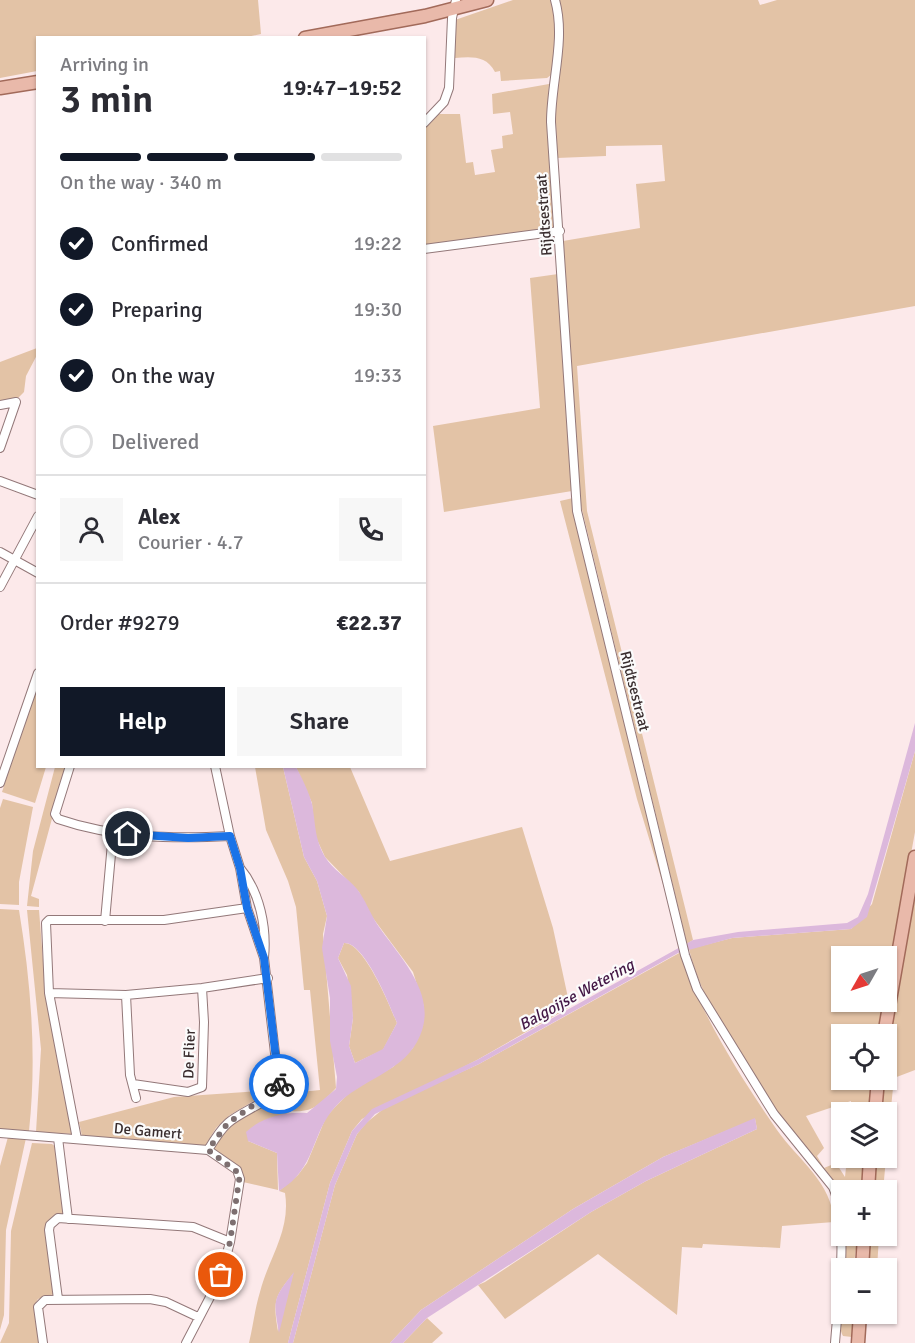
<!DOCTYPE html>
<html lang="en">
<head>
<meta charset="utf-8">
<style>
  body { margin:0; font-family:Signika,sans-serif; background:#f7f7f7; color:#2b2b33; height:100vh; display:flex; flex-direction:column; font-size:22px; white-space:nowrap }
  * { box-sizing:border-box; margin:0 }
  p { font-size:20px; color:#7c7c81 }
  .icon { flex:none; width:33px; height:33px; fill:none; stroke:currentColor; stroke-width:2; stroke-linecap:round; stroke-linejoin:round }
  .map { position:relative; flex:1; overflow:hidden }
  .drawer { position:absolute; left:36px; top:36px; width:390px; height:732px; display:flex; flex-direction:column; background:#fff; border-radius:0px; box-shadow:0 2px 4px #0004 }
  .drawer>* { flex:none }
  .needle { width:39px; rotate:231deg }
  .controls { position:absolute; left:831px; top:946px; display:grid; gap:12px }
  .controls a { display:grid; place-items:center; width:66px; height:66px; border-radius:0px; background:#fff; box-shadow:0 2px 4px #0004; font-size:30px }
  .pin { position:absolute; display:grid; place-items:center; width:51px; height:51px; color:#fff; margin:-26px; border:3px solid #fff; border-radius:50%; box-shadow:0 2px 6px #0007 }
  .courier { position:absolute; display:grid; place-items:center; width:60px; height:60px; margin:-30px; border:4px solid #1a73e8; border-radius:50%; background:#fff; color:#222; box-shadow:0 2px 8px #0007 }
  .head em { font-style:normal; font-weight:600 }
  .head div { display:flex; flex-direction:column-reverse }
  .head { display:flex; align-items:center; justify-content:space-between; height:102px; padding:0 24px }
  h1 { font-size:39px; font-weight:600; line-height:45px }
  .bar { display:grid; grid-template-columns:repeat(4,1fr); gap:9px 6px; align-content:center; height:72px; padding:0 24px }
  .bar i { height:8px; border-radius:4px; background:#e1e1e2 }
  .bar .current { background:#111827 }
  .bar p { grid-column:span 4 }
  .line { display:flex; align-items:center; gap:15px; padding:0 24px; border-top:2px solid #e1e1e2 }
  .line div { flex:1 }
  .round { display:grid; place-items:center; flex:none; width:63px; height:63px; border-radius:0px; background:#f7f7f7 }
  ol { padding:0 24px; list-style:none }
  li { display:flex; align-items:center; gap:18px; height:66px }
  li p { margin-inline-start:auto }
  li .icon { padding:6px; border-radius:50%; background:#111827; color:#fff; stroke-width:4 }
  li:last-child { color:#7c7c81 }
  li i { width:33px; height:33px; border:3px solid #e1e1e2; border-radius:50% }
  .primary-button { display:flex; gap:12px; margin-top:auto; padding:12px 24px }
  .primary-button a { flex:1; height:69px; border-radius:0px; background:#111827; color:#fff; font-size:24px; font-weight:600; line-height:69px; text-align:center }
  .primary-button a+a { background:#f7f7f7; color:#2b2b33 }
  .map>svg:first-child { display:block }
</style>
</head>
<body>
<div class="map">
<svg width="915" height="1343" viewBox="0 0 915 1343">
  <rect width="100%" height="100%" fill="#fce9ea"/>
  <path fill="#e3c3a6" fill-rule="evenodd" d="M0,0H258L261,34L242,38H38L37,71L0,78Z
    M513,0H551L557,24L551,75L547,78L501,81L500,71L495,72C486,55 471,57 455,58V20Z
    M559,0H758L760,5L777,0H915V306L577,366L587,511L693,940L687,944L578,493L563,251V241L640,228L636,184L665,181L662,145L606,146V156L557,158L555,89L564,31Z
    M549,84L547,124L556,228L425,248V126L436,114H460L466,163L473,162L475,175L495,172L491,150L503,148L502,136L513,134L510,112L493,114L492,94Z
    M558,274L572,491L444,512L433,426L540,408L530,278Z
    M37,348V355L26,376L24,392L18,398L0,402V362Z
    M573,498L669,904L637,799L560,501Z
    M37,684L38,766L46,767L35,803L2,792Z
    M915,751V832L887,985L886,957H842V1002H884L878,1035H842V1080H873L870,1113H851V1101L806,1116L824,1148L817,1156L824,1168L836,1163L845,1177L847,1158H865L862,1191H842L841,1207V1202C806,1156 774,1110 743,1061C721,1025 699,991 689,949L732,938L851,929L872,904Z
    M55,767H66L31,896L39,899V907L27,906L33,851Z
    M255,767H283L304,857L317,881L327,916L323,934L336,1088C321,1104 313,1113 291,1111L248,1141L277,1153L278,1190L243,1182L241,1172L213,1150C226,1127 255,1101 282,1094C294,1091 308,1092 320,1090L310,990H304L296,907L288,881L266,830Z
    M296,767H350L390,861L522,827L553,928L570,1007L477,1060L362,1119L352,1131L330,1183L288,1343H249C253,1326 255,1308 260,1292C269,1257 291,1230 285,1193L279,1191L298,1175L307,1163L326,1117L336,1106L352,1090L393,1067L413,1048L424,1007L413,972L367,910L359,892L325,857L314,833L312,803ZM293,1274L278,1331C273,1301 274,1297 293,1274Z
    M3,799L33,807L19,882V905L0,904V808Z
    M915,881V1070L894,1078L887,1148L886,1113H879L883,1080H886L891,1018Z
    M0,909L19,910C31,983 37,1057 29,1131L0,1130Z
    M27,910H39L46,998L72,1134L36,1132L41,1049Z
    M344,943C364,942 390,1006 397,1023L383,1050L355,1063L349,1046L353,1018L347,975L338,958Z
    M681,952C697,1009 743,1081 777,1130C798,1160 832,1182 834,1222L782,1226L780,1248L703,1244L702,1248L682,1247L677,1315L598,1254L505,1319L478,1285L485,1282L591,1212L646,1181L757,1129L755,1119L663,1157L573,1209L421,1310L390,1343H293L335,1185L357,1134L366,1123L387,1106L479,1064Z
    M272,1090L230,1115L216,1128L205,1146L82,1136L79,1122L174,1097Z
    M8,1137L26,1138L6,1230L4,1315L0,1330V1166Z
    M32,1143L52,1144L57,1148L64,1214L50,1220L47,1227L54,1294L38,1299L35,1304L40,1343H0L9,1323L11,1231Z
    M875,1158H886L883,1191H872Z
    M843,1236H858L853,1269H842V1314H853L852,1337L843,1336C834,1322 842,1256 843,1236Z
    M868,1236H879L877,1269H866Z
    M427,1318L443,1333L432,1343H403Z"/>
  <path fill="#dcb8dc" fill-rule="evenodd" d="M915,723V751L867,917L851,929L732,938L678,953L479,1064L375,1114L357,1134L335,1185L293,1343H288L330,1183L352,1131L372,1109L477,1060L693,940L738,932L847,923L858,917L868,894Z
    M283,767H296C302,778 309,792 312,804C316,825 314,837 325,857C333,870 347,877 357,889C365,899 370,913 377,924C400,958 442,997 417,1042C400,1073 360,1080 336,1106C310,1134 317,1168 279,1191L277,1153L248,1141L246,1132C261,1117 286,1111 307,1113L336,1089L337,1077L330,1041V998L322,948L327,916L317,881L304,857ZM344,943C365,942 390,1006 397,1023L383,1049L355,1063L349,1046L353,1018L351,986L338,958Z
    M755,1118L757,1129L646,1181L591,1212L427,1318L403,1343H390L421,1310L573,1209L663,1157Z
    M294,1272L279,1333C273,1299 273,1299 294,1272Z"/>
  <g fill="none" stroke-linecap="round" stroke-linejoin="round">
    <g stroke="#937879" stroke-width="10">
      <path id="minor" d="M555,0C566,39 551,82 551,122L577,511L685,955L697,989L774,1114L833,1187C849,1224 838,1301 835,1343
        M424,123L444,102L449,88L452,18L456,0
        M424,249L560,231
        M0,405L16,402L0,448
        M0,481L38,495
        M0,552L38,573
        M0,587L38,516
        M70,766L55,814L58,819C113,838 172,839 230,836
        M215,766L230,836L240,868L247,908L264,958C267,928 260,892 240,868
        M0,783L38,673
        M105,921L113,832
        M49,993L126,995L202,988L268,978
        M126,995L130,1075L136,1098
        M133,1084L188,1092L202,1087L204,1022L202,988
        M0,1133L208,1150L237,1170L240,1179L230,1242L221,1276L186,1343
        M58,1138L68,1219
        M77,1139L49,993L46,923L49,920H164L247,908
        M208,1150C214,1140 220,1130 228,1123C240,1112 275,1099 279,1088L264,958
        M58,1299L49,1230L50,1225L58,1218L193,1227L230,1242
        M43,1343L38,1307L45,1300L150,1299L166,1302L198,1317"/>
    </g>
    <g stroke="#a26a5a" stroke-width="15">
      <path id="primary" d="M305,38L425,16L487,0
        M0,88L38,82
        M884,1035L915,857
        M875,1113L878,1080
        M868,1191L870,1158
        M862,1269L864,1236
        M858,1343L860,1314"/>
    </g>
    <use href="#minor" stroke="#fff" stroke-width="8"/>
    <use href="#primary" stroke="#e9b9aa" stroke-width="12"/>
  </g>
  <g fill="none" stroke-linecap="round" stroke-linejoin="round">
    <path stroke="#7d6f70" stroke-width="6" stroke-dasharray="0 10.8" d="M221,1275L230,1242L240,1174L208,1150L227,1124L255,1104L277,1093L279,1084"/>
    <path stroke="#1a73e8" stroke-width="8" d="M128,834L188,838L230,836L240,868L247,908L264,958L279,1084"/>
  </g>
  <g text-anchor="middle" stroke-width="4.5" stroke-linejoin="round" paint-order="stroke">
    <g font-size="15" fill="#392d2e" stroke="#fbfbfb">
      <text transform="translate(544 215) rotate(-94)" y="5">Rijdtsestraat</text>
      <text transform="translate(635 691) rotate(76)" y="5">Rijdtsestraat</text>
      <text transform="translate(189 1054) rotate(-88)" y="5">De Flier</text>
      <text transform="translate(148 1131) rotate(5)" y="5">De Gamert</text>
    </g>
    <g font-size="16" font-style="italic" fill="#431745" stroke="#fbfbfb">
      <text transform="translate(576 994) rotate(-29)" y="6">Balgoijse Wetering</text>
    </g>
  </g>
</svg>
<div class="controls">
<a><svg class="needle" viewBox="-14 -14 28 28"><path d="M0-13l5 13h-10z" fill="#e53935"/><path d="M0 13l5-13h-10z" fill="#7c7c81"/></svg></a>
<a><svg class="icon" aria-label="locate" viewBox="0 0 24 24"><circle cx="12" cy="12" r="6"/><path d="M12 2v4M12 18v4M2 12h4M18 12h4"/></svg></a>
<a><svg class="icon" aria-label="layers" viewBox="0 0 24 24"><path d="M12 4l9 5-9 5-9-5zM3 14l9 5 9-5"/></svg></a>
<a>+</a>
<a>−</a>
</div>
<div class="pin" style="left:221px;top:1275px;background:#ea580c"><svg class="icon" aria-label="bag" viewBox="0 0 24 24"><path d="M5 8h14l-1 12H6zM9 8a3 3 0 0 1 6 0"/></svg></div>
<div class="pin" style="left:128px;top:834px;background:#1f2937"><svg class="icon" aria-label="home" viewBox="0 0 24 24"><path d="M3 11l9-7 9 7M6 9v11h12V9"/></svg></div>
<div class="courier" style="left:279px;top:1084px"><svg class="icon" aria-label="bike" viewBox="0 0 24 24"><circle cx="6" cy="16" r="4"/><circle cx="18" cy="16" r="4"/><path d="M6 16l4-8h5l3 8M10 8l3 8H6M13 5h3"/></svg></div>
<section class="drawer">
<div class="head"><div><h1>3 min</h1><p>Arriving in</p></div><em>19:47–19:52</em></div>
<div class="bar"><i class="current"></i><i class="current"></i><i class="current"></i><i></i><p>On the way · 340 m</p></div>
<ol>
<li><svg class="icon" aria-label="check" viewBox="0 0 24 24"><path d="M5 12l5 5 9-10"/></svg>Confirmed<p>19:22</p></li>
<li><svg class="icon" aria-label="check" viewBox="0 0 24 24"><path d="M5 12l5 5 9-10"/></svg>Preparing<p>19:30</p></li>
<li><svg class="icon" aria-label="check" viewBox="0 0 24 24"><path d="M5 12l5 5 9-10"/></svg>On the way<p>19:33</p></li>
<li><i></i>Delivered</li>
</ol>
<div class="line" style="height:108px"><a class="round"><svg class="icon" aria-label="person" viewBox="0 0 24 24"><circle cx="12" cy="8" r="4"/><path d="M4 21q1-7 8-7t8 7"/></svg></a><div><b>Alex</b><p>Courier · 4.7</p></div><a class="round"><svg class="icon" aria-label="phone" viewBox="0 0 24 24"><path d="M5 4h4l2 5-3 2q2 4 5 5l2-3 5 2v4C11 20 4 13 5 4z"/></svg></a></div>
<div class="line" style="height:78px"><div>Order #9279</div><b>€22.37</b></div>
<div class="primary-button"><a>Help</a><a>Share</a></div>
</section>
</div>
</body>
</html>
